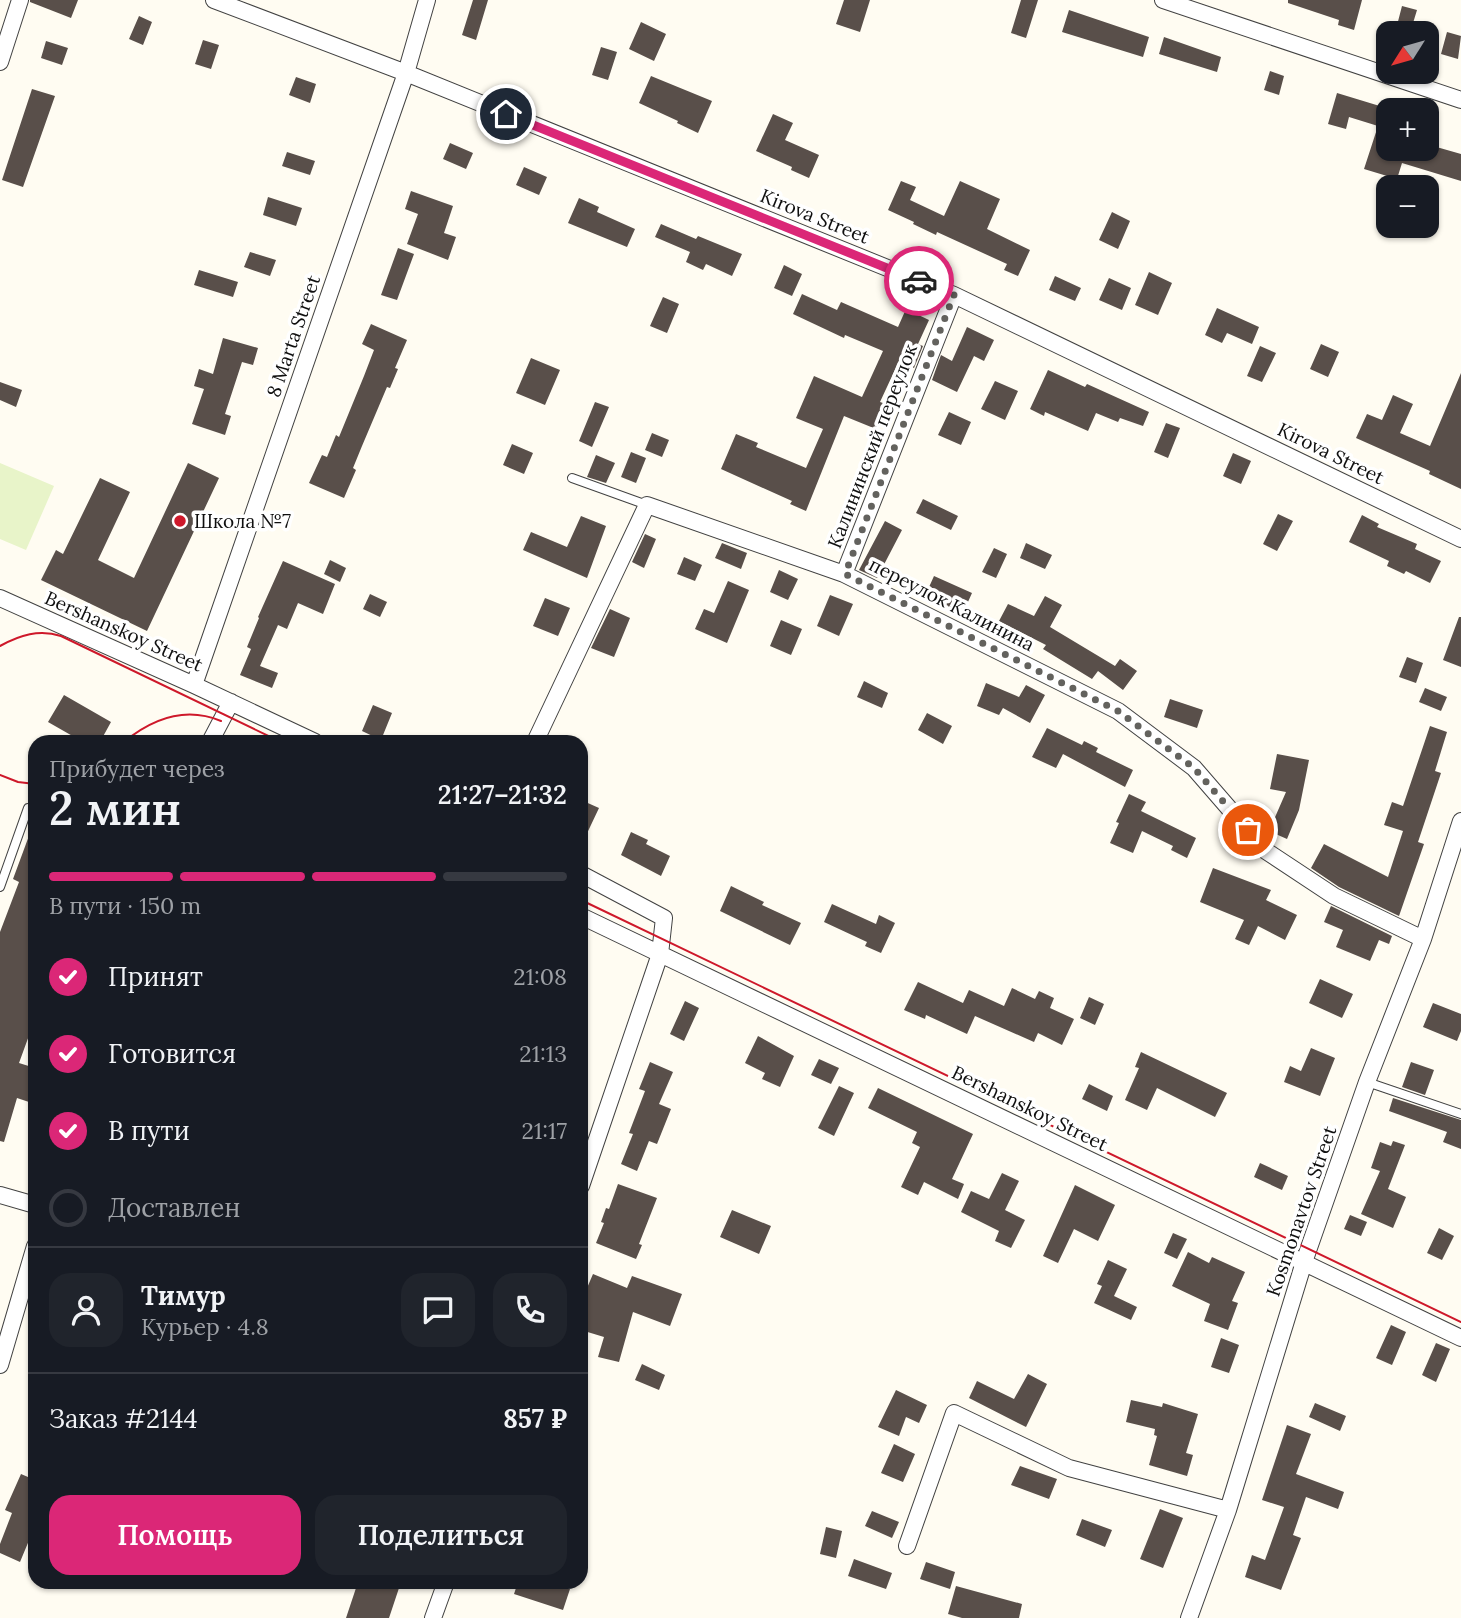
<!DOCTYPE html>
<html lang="ru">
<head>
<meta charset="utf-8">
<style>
  body { margin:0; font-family:Lora,serif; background:#20242c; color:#f1f3f6; height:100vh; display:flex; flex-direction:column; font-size:26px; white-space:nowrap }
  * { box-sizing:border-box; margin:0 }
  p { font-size:23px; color:#9ea1a6 }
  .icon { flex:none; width:38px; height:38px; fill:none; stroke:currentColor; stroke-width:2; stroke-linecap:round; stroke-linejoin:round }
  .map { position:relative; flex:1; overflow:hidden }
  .side { position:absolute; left:28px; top:735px; width:560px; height:854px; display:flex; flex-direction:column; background:#171b24; border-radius:21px; box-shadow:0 2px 5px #0004 }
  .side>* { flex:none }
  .needle { width:46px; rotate:233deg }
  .tools { position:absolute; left:1376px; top:21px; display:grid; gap:14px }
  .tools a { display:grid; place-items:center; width:63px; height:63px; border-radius:14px; background:#171b24; box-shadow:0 2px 5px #0004; font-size:35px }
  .pin { position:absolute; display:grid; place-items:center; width:60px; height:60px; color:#fff; margin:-30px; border:4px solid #fff; border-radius:50%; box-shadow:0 2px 7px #0007 }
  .courier { position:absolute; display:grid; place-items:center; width:70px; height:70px; margin:-35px; border:5px solid #db2777; border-radius:50%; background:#fff; color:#222; box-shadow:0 2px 9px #0007 }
  .headline em { font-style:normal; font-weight:600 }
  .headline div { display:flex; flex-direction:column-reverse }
  .headline { display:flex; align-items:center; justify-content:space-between; height:119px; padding:0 21px }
  h1 { font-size:46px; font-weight:600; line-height:52px }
  .bar { display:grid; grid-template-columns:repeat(4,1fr); gap:10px 7px; align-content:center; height:84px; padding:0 21px }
  .bar i { height:9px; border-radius:5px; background:#363941 }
  .bar .current { background:#db2777 }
  .bar p { grid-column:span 4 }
  .line { display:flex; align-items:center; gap:18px; padding:0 21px; border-top:2px solid #363941 }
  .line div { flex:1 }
  .round { display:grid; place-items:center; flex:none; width:74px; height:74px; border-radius:21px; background:#20242c }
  ol { padding:0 21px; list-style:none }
  li { display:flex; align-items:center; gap:21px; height:77px }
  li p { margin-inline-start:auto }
  li .icon { padding:7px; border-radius:50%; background:#db2777; color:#fff; stroke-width:4 }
  li:last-child { color:#9ea1a6 }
  li i { width:38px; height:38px; border:4px solid #363941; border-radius:50% }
  .button { display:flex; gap:14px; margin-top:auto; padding:14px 21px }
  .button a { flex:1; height:80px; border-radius:21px; background:#db2777; color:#fff; font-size:28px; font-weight:600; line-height:80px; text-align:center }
  .button a+a { background:#20242c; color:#f1f3f6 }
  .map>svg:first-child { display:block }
</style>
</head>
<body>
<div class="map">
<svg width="1461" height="1618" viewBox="0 0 1461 1618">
  <rect width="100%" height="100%" fill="#fffcf2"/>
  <path fill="#e8f4c9" d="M0,463L54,486L26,550L0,539Z"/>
  <path fill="#594f4a" d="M30,0H78L71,18L30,2Z
    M473,0H488L476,40L462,35Z
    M844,0H870L860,32L836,24Z
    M1021,0H1038L1026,38L1011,33Z
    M1288,0H1362L1354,30L1338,25L1339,20L1288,3Z
    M1402,6L1417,10L1410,33H1395Z
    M1069,10L1149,37L1143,57L1062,32Z
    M139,16L152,22L143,45L129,39Z
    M641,22L666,34L654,61L629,49Z
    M1447,32L1461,36L1458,59L1441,54Z
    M1164,37L1221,57L1217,72L1159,54Z
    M203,40L219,45L211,69L195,64Z
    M46,41L68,48L62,65L41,58Z
    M601,47L617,52L608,80L592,75Z
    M1270,71L1284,76L1279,95L1264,90Z
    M651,76L712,101L698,133L677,123L678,121L639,103Z
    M296,77L316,84L310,103L289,95Z
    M32,89L55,96L23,187L2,180Z
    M1337,93L1383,107L1384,105H1388V149H1426V144L1461,154V181L1402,163L1397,179L1364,169L1378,126L1349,117L1346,129L1328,124Z
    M773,114L793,123L785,140L819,155L809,178L791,170L792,167L756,151Z
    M450,143L473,153L466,169L443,159Z
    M287,152L315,161L310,175L282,166Z
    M524,167L547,177L539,195L516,185Z
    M901,181L916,187L910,200L944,216L960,181L1000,199L987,229L1030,250L1018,276L1004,270L1007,264L937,232L936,235L913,224L914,222L888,210Z
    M411,191L453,206L444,233L456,237L448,260L407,244L418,214L405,209Z
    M268,197L302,208L296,226L263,215Z
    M579,198L599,207L597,212L635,229L627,247L568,223Z
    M1112,212L1130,221L1118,249L1099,240Z
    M661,224L696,239L698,236L742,254L732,276L706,264L703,270L686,262L690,252L655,237Z
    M398,248L414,254L397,300L381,295Z
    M250,252L276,260L270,276L244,267Z
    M784,265L802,274L792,296L774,288Z
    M199,270L238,282L233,297L194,285Z
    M1149,272L1172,283L1158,315L1135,305Z
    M1055,276L1081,288L1075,301L1049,290Z
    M1109,278L1131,288L1122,310L1099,300Z
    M802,294L837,310L841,302L898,327L906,309L929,320L918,344L923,346L914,368L899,361L880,402L886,404L876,429L844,416L806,511L790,504L792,501L721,469L736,434L758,443L756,447L806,468L823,429L796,418L814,376L862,397L883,351L845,335L844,338L793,314Z
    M663,297L679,304L667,333L650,326Z
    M1217,308L1259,327L1252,344L1227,333L1222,343L1205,335Z
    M371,324L407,340L395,368L398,369L390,388L387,387L362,446L353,468L356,470L344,498L309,483L322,455L327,457L336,435L339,437L364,376L374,350L362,344Z
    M967,327L994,340L984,361L974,356L957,392L932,380L941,355L952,361Z
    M223,338L258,348L253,365L242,362L225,414L231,416L225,435L192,424L204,389L194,386L199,369L213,374Z
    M1321,344L1339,352L1328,377L1310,369Z
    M1260,346L1276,353L1262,382L1247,376Z
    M531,358L560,370L545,405L516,393Z
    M1048,370L1085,387L1087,384L1149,412L1143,426L1120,418L1118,422L1096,413L1088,431L1045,412L1044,416L1030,409Z
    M1461,373V489L1429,474L1430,471L1356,438L1367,414L1382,420L1393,395L1413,404L1400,433L1430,446Z
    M995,381L1018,391L1005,420L981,409Z
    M0,382L22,390L16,407L0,400Z
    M595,402L609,407L592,447L579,441Z
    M949,412L971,422L961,445L938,435Z
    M1166,423L1180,428L1168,458L1154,452Z
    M652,433L669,440L662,457L645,450Z
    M512,444L533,453L524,474L503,465Z
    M631,452L646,458L636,483L621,477Z
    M1233,453L1251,461L1241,484L1223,476Z
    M596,455L615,463L606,483L587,477Z
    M188,463L219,478L147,631L41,580L56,550L63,554L100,478L130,492L98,560L134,578Z
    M923,499L958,516L951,530L916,513Z
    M1278,514L1293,521L1277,551L1263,544Z
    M1362,515L1379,524L1377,527L1417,544L1415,549L1441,561L1430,583L1406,571L1404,574L1387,566L1389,561L1349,542Z
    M581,516L606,526L587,578L523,550L531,532L567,547Z
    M885,521L902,530L877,578L859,570Z
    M645,534L656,539L644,568L632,562Z
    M722,543L747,553L741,569L715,558Z
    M1026,543L1052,555L1045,569L1020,558Z
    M994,548L1007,554L996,578L982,572Z
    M684,557L702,565L695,581L677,574Z
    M330,560L346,568L340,582L324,574Z
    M283,561L335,584L323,614L298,603L287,629L278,625L260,666L278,673L272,688L240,675L251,649L247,647L259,618L258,617Z
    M779,570L798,579L788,600L770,592Z
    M934,576L972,593L963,613L925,596Z
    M728,581L749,590L727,643L695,629L704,609L714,613Z
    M370,594L387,602L380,617L363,609Z
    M830,595L853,604L839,636L817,626Z
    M1045,596L1062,605L1050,627L1115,666L1120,659L1137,671L1123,690L1098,671L1092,679L1043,649L1046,645L999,621L1008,604L1034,616Z
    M545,598L570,608L558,636L533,626Z
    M610,609L630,618L614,657L591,648Z
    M1459,617H1461V667L1443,660Z
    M781,620L802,629L791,655L770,646Z
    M1407,657L1423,663L1416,683L1399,677Z
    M864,681L888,693L882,708L857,697Z
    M986,683L1019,697L1026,685L1045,695L1030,723L1003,708L999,715L977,706Z
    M1425,688L1447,697L1441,711L1419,702Z
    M64,695L111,722L100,742H83L48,722Z
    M1170,699L1203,710L1197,728L1164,717Z
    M373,705L392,713L381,740L362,731Z
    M927,713L952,726L943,744L918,730Z
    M1430,726L1447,732L1435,771L1441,773L1418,842L1424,844L1399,916L1339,887L1311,868L1324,844L1388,877L1403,831L1384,825L1392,802L1403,806Z
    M1047,728L1082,745L1084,741L1098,748L1096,752L1133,770L1125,787L1063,754L1056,768L1032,757Z
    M1277,754L1309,760L1299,810L1287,839L1269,831L1286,792L1270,789Z
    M1129,794L1146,802L1141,811L1196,838L1187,858L1171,850L1173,846L1142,831L1133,853L1110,843L1119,823L1116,822Z
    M581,800L599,808L581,846Z
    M33,825H35V1019L19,1063L35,1068V1104L17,1098L4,1142L0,1141V932L19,882L13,879Z
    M631,832L648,840L646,844L670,856L661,876L621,855Z
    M1213,868L1271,890L1266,900L1297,915L1285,940L1258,926L1249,945L1235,939L1244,920L1200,902Z
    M731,886L764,902L762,905L801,923L790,945L720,911Z
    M832,904L876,924L879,915L895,923L881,953L865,946L867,942L824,922Z
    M1331,906L1392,936L1389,944L1379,940L1370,961L1336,947L1343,930L1324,922Z
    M1320,979L1353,994L1342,1018L1309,1003Z
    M918,982L963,1003L969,990L1004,1006L1012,988L1035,999L1039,991L1054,998L1050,1008L1074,1019L1062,1045L1038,1033L1034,1042L975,1016L967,1034L926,1015L925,1019L904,1010Z
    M1089,997L1104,1004L1095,1025L1080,1018Z
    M685,1001L699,1008L684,1041L670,1034Z
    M1433,1003L1461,1014V1031L1457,1041L1423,1027Z
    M758,1036L794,1056L780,1087L762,1079L765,1073L745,1063Z
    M1311,1048L1335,1058L1320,1096L1284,1082L1290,1066L1301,1071Z
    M1141,1052L1227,1093L1215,1117L1157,1088L1147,1110L1125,1100L1139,1068L1135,1067Z
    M819,1059L839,1068L831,1084L811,1075Z
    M650,1062L673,1072L659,1104L671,1109L657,1144L649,1141L637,1171L621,1164L633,1134L629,1133L645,1091L639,1089Z
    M1411,1062L1434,1070L1425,1095L1402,1087Z
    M1089,1084L1113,1096L1107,1111L1082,1099Z
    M839,1086L854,1093L834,1136L818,1128Z
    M878,1088L973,1134L952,1179L964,1184L958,1199L924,1182L918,1195L901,1187L920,1147L912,1143L917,1132L868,1108Z
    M1393,1098L1461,1120V1149L1443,1142L1447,1132L1389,1111Z
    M1393,1141L1405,1145L1388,1189L1406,1197L1393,1228L1361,1214L1380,1171L1371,1168L1380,1142L1391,1146Z
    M1260,1163L1288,1176L1282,1190L1254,1177Z
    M1002,1173L1019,1181L1005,1210L1025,1220L1011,1248L995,1241L999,1231L961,1212L971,1191L989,1199Z
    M618,1184L657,1198L639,1244L642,1245L636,1259L596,1243L604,1223L601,1222L606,1208L609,1209Z
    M1075,1185L1115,1205L1098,1241L1074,1229L1058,1263L1043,1256Z
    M732,1210L771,1226L759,1254L720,1237Z
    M1350,1215L1367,1222L1361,1236L1344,1229Z
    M1439,1228L1454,1236L1442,1260L1427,1253Z
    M1173,1233L1187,1239L1177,1259L1164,1253Z
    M1188,1252L1209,1263L1212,1257L1245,1272L1232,1301L1238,1303L1228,1330L1204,1321L1210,1304L1172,1286Z
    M1108,1260L1127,1269L1114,1296L1137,1307L1131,1320L1094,1303L1102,1286L1097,1284Z
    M593,1274L627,1288L632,1276L682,1294L670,1326L633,1312L619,1362L598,1357L604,1337L581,1330V1302Z
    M1391,1325L1406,1332L1392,1365L1376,1358Z
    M1221,1338L1239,1345L1229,1373L1211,1367Z
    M1436,1343L1450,1349L1436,1382L1422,1375Z
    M642,1364L665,1375L659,1390L635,1380Z
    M1028,1374L1047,1384L1026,1427L969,1398L977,1381L1014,1399Z
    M896,1390L927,1405L919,1423L906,1417L899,1436L878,1427Z
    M1131,1400L1162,1407L1163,1403L1198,1414L1186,1453L1193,1455L1187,1476L1149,1465L1157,1436L1154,1435L1155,1429L1126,1422Z
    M1315,1403L1346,1416L1340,1431L1309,1417Z
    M1287,1425L1311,1434L1296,1474L1344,1492L1338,1509L1306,1497L1293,1535L1301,1538L1281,1590L1245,1577L1252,1555L1265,1560L1284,1507L1262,1500Z
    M894,1444L915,1454L903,1482L881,1473Z
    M1020,1466L1057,1479L1049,1499L1011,1485Z
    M21,1474L35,1480V1526L20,1562L0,1553V1544L12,1513L5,1510Z
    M1160,1509L1183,1518L1163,1568L1140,1559Z
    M872,1511L899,1522L892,1538L865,1526Z
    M1082,1519L1112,1530L1105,1547L1076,1535Z
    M826,1527L842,1531L836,1558L820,1554Z
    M854,1559L892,1573L886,1589L848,1576Z
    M926,1562L955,1572L950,1589L920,1579Z
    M358,1582H401L389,1618H346Z
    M518,1582H548L570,1589L563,1610L514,1594Z
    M956,1586L1022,1604L1019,1618H962L948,1614Z"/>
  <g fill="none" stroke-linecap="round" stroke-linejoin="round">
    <g stroke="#424242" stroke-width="10">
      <path id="service" d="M572,478L647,505
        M0,887L28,808L35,809
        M1367,1082L1461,1114"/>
    </g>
    <g stroke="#424242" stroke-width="18">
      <path id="minor" d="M214,0L406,73L954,295L1461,539
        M1163,0L1461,100
        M0,62L20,0
        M844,574L954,295
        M0,598L194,685L315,742
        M194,685L406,73L427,0
        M210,742L231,702
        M535,742L647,505L844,574L1118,711L1194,768L1266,851L1334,896L1423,939
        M581,874L664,918L660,954L581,1186
        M581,916L1461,1338
        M0,1195L35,1205
        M0,1365L35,1246
        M907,1546L954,1413L1069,1468L1228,1510
        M433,1618L446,1582
        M1189,1618L1228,1510L1304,1262L1367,1082L1423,939L1461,821"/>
    </g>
    <use href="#service" stroke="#fff" stroke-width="8"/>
    <use href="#minor" stroke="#fff" stroke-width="16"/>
    <path stroke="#ce182a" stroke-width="2" d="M0,646C20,635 39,629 61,636L281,742
      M124,742C152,719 185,706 221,721
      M0,775L18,782L35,784
      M581,900L1461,1322"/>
  </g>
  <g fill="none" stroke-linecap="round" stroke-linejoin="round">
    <path stroke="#63625e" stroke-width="7" stroke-dasharray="0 12.6" d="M919,281L954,295L845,574L1118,711L1194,768L1248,830"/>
    <path stroke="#db2777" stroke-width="9" d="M506,114L919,281"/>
  </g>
  <circle fill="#ce182a" stroke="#fff" stroke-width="2.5" cx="180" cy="521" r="7"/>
  <g text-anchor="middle" stroke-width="7" stroke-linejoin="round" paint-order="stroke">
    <g font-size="19" fill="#0f0f0f" stroke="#fff">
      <text transform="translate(815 216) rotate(22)" y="7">Kirova Street</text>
      <text transform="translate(293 336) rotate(-71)" y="7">8 Marta Street</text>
      <text transform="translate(872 446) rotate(-69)" y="7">Калининский переулок</text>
      <text transform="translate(1331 453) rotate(26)" y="7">Kirova Street</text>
      <text transform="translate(952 604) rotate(27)" y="7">переулок Калинина</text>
      <text transform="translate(124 631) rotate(24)" y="7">Bershanskoy Street</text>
      <text transform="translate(1030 1108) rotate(26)" y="7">Bershanskoy Street</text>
      <text transform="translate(1301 1211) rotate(-71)" y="7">Kosmonavtov Street</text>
    </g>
    <g font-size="19" fill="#0f0f0f" stroke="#fff" text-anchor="start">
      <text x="194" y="528">Школа №7</text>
    </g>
  </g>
</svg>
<div class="tools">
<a><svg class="needle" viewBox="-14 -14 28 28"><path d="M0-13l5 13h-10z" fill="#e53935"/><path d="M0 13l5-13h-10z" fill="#9ea1a6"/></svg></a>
<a>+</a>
<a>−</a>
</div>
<div class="pin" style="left:1248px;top:830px;background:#ea580c"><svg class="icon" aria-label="bag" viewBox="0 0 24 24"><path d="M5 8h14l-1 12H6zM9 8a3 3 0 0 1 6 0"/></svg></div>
<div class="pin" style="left:506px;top:114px;background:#1f2937"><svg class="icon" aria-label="home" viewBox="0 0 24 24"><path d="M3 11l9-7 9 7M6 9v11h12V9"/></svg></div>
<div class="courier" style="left:919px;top:281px"><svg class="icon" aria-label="car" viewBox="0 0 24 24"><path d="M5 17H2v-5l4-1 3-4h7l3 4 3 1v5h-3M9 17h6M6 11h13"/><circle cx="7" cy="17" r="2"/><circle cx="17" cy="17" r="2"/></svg></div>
<section class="side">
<div class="headline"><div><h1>2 мин</h1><p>Прибудет через</p></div><em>21:27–21:32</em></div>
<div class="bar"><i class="current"></i><i class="current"></i><i class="current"></i><i></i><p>В пути · 150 m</p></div>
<ol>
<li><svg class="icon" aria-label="check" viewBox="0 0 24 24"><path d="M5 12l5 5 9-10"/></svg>Принят<p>21:08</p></li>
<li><svg class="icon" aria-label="check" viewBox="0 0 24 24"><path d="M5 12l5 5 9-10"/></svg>Готовится<p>21:13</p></li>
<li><svg class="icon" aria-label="check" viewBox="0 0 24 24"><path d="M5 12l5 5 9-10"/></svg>В пути<p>21:17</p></li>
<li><i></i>Доставлен</li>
</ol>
<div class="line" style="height:126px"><a class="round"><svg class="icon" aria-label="person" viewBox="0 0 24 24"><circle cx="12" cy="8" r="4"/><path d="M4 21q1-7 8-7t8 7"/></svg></a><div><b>Тимур</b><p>Курьер · 4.8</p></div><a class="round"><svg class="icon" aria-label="chat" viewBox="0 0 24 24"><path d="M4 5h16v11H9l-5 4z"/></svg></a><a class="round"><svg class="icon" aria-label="phone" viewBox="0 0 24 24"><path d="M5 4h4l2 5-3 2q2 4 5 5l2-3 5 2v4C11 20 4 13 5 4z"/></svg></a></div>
<div class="line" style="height:91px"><div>Заказ #2144</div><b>857 ₽</b></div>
<div class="button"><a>Помощь</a><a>Поделиться</a></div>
</section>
</div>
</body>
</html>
